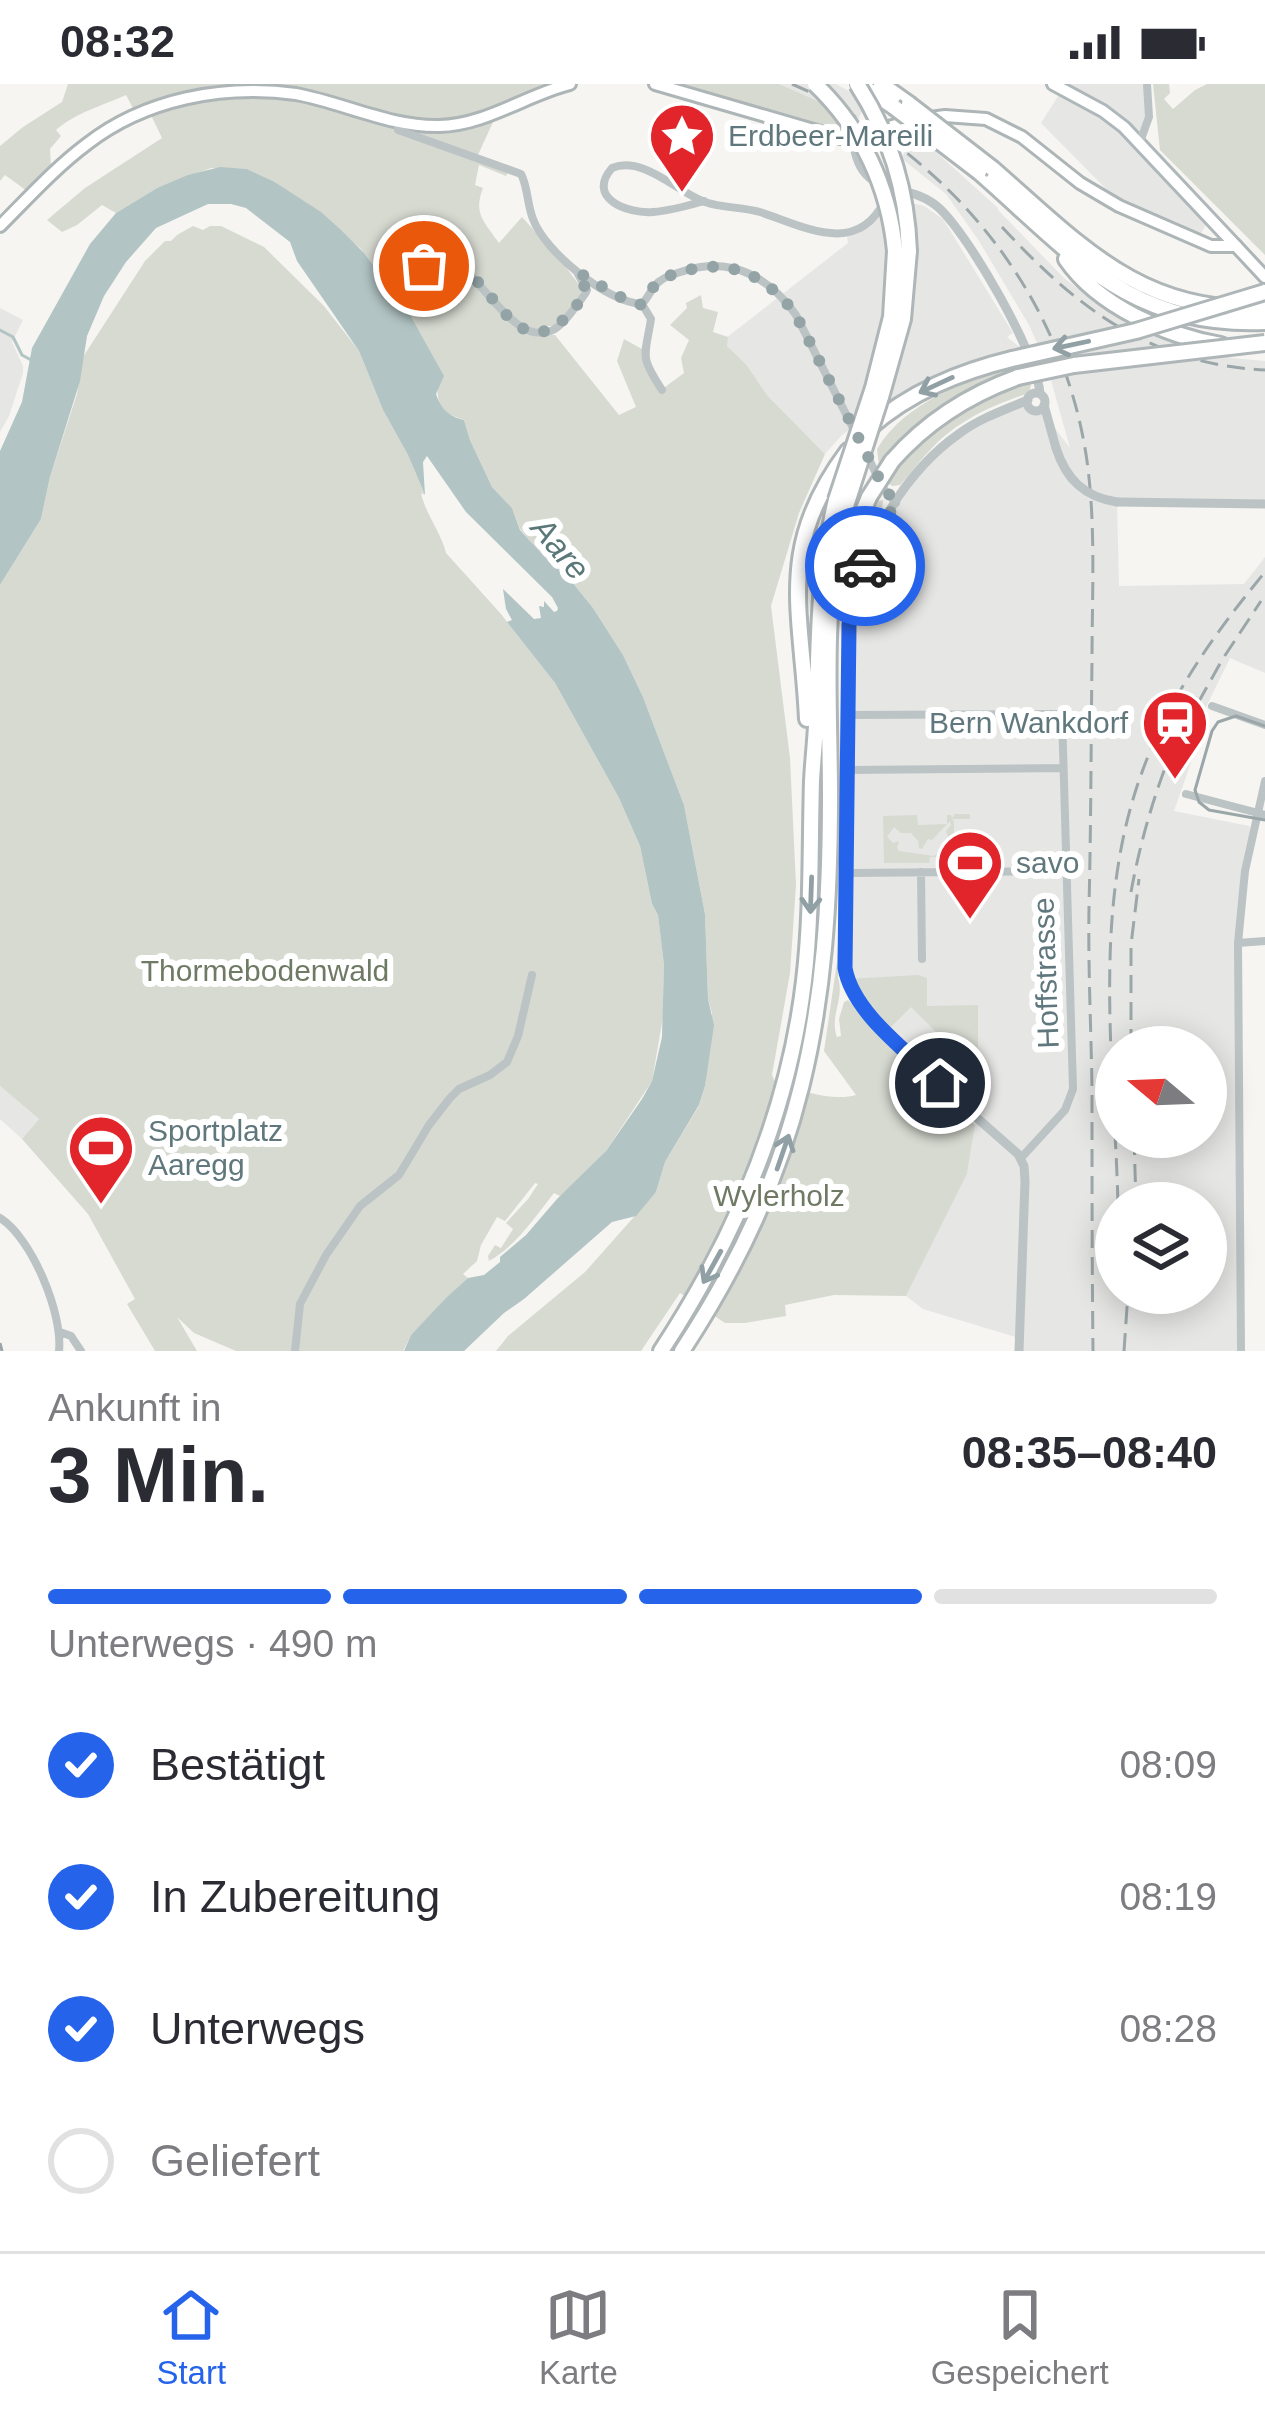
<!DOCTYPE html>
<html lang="de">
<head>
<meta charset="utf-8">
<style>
  body { margin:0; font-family:Arial,sans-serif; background:#f2f2f3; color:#2b2b33; height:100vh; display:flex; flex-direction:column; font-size:45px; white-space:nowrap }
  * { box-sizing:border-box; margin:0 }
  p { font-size:39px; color:#7c7c81 }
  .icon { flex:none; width:66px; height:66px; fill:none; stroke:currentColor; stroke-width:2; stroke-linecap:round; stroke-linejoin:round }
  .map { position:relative; height:1267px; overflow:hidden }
  .sheet { display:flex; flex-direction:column; background:#fff; flex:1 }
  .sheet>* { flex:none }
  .needle { width:78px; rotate:289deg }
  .controls { position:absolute; left:1095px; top:942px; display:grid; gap:24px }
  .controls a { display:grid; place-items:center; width:132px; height:132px; border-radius:50%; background:#fff; box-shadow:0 6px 30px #0003; font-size:60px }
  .pin { position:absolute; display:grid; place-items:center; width:102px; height:102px; color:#fff; margin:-51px; border:6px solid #fff; border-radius:50%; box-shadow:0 3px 12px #0007 }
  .courier { position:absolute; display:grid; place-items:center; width:120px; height:120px; margin:-60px; border:9px solid #2563eb; border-radius:50%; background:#fff; color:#222; box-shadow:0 3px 15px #0007 }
  .head em { font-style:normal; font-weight:800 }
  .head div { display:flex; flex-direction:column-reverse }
  .head { display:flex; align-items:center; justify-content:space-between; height:204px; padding:0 48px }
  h1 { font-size:78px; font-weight:800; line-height:90px }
  .bar { display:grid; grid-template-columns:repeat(4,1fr); gap:18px 12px; align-content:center; height:144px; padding:0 48px }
  .bar i { height:15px; border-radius:9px; background:#e1e1e2 }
  .bar .active { background:#2563eb }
  .bar p { grid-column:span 4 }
  ol { padding:0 48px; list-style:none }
  li { display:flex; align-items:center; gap:36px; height:132px }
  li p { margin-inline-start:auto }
  li .icon { padding:12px; border-radius:50%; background:#2563eb; color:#fff; stroke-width:4 }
  li:last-child { color:#7c7c81 }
  li i { width:66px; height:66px; border:6px solid #e1e1e2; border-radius:50% }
  .status { display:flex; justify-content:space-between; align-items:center; height:84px; padding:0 60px; background:#fff; direction:ltr }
  .status svg { height:33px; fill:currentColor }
  .tabs { display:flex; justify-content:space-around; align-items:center; height:168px; border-top:3px solid #e1e1e2; background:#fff; font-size:33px; color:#7c7c81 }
  .tabs a { display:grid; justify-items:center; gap:6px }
  .tabs .active { color:#2563eb }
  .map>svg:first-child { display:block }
</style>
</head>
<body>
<div class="status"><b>08:32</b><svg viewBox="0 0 49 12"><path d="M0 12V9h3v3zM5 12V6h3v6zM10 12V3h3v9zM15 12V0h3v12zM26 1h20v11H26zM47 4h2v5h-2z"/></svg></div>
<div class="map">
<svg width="1265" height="1267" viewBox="0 0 1265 1267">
  <rect width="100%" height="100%" fill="#f6f5f2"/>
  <path fill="#e6e6e5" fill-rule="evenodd" d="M779,0H836L867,17L857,38Z
    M1053,0H1147L1149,33L1140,58Z
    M1060,9L1122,47L1206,141L1199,152L1112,111L1041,39Z
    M916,50L998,124V126L1064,194L1110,229L1149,250L1190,265L1232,274L1265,277V420L1117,419L1119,502L1244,500L1265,473V589L1230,574L1193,650L1200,653L1174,727L1249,742L1252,747L1241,817V1267H1019V1254L923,1225L906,1212L967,1090L976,1034L869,929L847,895L853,535L874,466L897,423L925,384L958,354L1013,324L1029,323L1045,331L1070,364L1047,282L1029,241L979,157L946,110L901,74ZM1116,963H1206V1053H1116ZM1116,1119H1206V1209H1116Z
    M902,117L924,122L943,135L1013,249L1007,253L1021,264L966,279L917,300L842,351L825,370L767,311L746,280L727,262L726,254L848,159L847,152L859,149Z
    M0,224L23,236L12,258L23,282V289L9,332L0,348Z
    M0,1002L39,1035L22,1055L0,1035Z"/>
  <path fill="#d7dad1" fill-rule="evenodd" d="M68,0H554C517,12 481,37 441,38C410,38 380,28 351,20C269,0 215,0 134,26L126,11C102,22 77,28 56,46L61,52L50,65L51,84L27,107L5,91L0,97V62L23,43L62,18Z
    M673,0H779L824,20L865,44L846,48L835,47Z
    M1153,0H1169L1170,9L1164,15L1173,25L1195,6L1207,0H1265V171L1160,66Z
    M274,7L409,40L483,33L494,36L477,73L510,86L506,92L479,81L475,101L483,104C473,130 484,137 499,159L522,133L559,174L583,206L567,228L553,242H546L542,246C508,240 484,202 463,176L457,179C487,211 511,247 555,251L619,331L636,323L617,277L624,255L642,265L643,275L661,306L684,289L681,274L689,256L670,241L687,224L686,219L701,211L703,224L718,228L713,248L728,253L727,262L746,280L767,311L825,370L799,429L771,522L790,674L796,801L790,889L772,991L775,998C799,1006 832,1018 856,1011L824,967L837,878L844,739L838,894C845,915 829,932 837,953L841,952L839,935L844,918L848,916L975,1041L967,1090L906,1212L834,1211L785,1221L786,1232L745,1239H725L680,1209L641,1267H496L508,1252L585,1188L656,1108L665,1078L699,1022L705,1002L712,929L708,915L705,830L684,721L643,613L623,571L593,524L572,498L539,468L520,445L512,424L492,403L470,356L464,336L446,329L439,320L433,273L397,210L360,164L273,97L247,85L211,84L157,104L116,129L102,121L77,141L62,148L47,136L85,104L162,54L148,25L181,14Z
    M193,142L203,146L210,142H221L264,163L324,222L359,267L383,326L408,371L425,411L421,409C426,431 441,448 446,469L501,530L555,599L619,714L640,762L652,820L658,831L664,881L663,933L652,997L606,1067L568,1107L560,1112L554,1109C536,1132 515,1163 489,1177L488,1172L495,1161L501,1164L513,1145L506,1139L528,1115L538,1100L535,1099L505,1137L497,1133L481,1161L477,1177L463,1190L468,1194L411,1251L403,1267H236L194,1249L177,1233L197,1267H155L127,1220L135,1215L88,1130L22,1055L39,1035L0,1002V501L41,435L50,393L77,310L83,273L145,177L165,157H171L177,151Z
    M1016,279L1032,296L1029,309C993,321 959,336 933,363C921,375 911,389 900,401L892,402C879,393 879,380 877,365C906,317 967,297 1016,279Z
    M883,416L882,425L853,499L846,527L843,698C843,617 834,529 860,451H863L878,417Z
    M955,730H970V735H951L954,737V776L971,778L936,779V773H930L929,779H884L883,732L917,731L918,741L947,740V731H951L952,734ZM950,737L951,741L946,747L949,755L948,762L934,772L899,767L897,764L899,757L893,759L887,753L894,743L901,749H911L918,757L919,764L922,765L928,755L932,756Z
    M918,891L927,894V922L978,921V990L911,923L887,947L847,895Z"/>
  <path fill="#b2c4c4" d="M220,83L247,85L273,97L321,128L341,146L364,169L405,222L444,292L436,310C441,325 448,332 464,336L470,356L492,403L512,424L520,446L540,468L572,498L593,524L623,571L643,613L684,721L705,830L708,915L714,941L705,1002L699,1021L665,1078L656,1108L636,1132L612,1138L524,1215L504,1229L464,1267H404L411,1251L446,1214L468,1194L484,1191L500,1178V1173L526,1151L557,1115L606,1067L642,1015L652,997L662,953L664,881L658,831L652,820L640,762L619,714L555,599L507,538L512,536L506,525L503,505L534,535L541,534L539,522L544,523V517L554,528L557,527L558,524L552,513L466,428L427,372L423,378L425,411L408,371L383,326L359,267L297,177L290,158L246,124L231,120H208L156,144L126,178L104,212L87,252L80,297L50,393L41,435L0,501V367L22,318L32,264L90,160L116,129L157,104L188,91Z"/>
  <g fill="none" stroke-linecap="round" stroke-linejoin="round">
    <path stroke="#b2c4c4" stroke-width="3" d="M0,246L13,253L22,271L31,276"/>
    <g stroke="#aeb7b9" stroke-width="16">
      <path id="secondary" d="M1053,0L1103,27L1124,43L1236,162"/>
    </g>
    <g stroke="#adb5b7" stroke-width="16">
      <path id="primary" d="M655,0L841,54H853L909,37L945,32L986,35L1022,53L1080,99L1119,122L1211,162H1236L1265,193
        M0,142C28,114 55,84 87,60C145,15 223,0 296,10C344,19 390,43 439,42C486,41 526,11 570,0"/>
    </g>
    <g stroke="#afb6b8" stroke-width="20">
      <path id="motorway" d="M859,0L894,23
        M881,0L909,20
        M993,85C1078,159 1141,231 1265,224
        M979,88C1073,170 1128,244 1265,238
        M1066,175C1098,222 1167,252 1221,261
        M873,304L891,233L895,167
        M881,313L903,235L909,167
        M868,345C910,308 959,288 1012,275
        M892,377C927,337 968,311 1018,293
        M840,501L850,458L869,413
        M807,635C802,526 775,464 848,367
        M661,1267C735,1154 788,1032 804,897C812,830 810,764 812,697C813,678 815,660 816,642C819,564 817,493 836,416
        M682,1267C803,1083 830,929 830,713C830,613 821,521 846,422"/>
    </g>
    <path stroke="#bcc3c5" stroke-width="8" d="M398,37V46L521,90C528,103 527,120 533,135C545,168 608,219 642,220C649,213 652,202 660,197C667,191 678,189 687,186C733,173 770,194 796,231L857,352
      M1140,58L1149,33L1147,0
      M704,117C687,122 670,127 653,128C627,130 586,114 612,84C643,71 677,108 705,118C722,124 742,123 760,128C803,142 856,173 884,118
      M414,203C455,111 498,272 553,246C565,239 577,221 585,210L587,206L578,190
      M642,220L651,235C645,273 639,271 662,306
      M864,365L883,404L896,419
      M1212,622L1265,641
      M848,631L1062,630L1073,1005L1065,1026L1021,1074
      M848,686L1062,684
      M1186,710L1265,731
      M921,788L922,875
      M848,789L1066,787
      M1238,859L1265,857
      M0,1134C32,1154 63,1230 59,1267
      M60,1248L71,1252L81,1267
      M295,1267L300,1220L326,1171L360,1122L399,1091L429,1041L450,1014L459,1005L490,991L507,978L518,952L532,891
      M1241,1267L1238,859L1245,787L1265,697"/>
    <path stroke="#bcc3c5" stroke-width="9" d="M853,54C859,119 906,94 939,124C968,150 1038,271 1040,310
      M1027 318a9 9 0 1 1 18 0a9 9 0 1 1-18 0Z
      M1044,321L1056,364
      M1117,418L1265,420
      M1019,1267L1025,1097L1024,1082L1018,1070L977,1034L862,922L849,901L844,873L848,762L849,540C857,470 901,390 960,349C981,334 1004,326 1028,316"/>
    <use href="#secondary" stroke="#fff" stroke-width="10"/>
    <use href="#primary" stroke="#fff" stroke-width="10"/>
    <use href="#motorway" stroke="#fff" stroke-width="14"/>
    <path stroke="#9ba6a9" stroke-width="3" d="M1265,642L1236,632L1218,638L1212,647L1195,706L1199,718L1209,726L1265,736"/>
    <path stroke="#9ba6a9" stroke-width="3" stroke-dasharray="18 9" stroke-linecap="butt" d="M792,0C946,67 1063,208 1087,377C1096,443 1092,510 1092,576C1091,658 1091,740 1089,822C1088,882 1091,943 1092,1003C1092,1091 1092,1179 1093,1267
      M1002,143C1078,225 1150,280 1265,286
      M1198,619L1222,576L1261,517
      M1131,808C1144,737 1167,669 1200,605
      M1131,963V861L1139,795
      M1134,1053L1136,1119
      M1118,1119C1114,978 1092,826 1141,691C1168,614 1214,550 1265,488
      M0,1259L2,1267
      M1124,1267L1128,1209"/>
    <g stroke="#afb6b8" stroke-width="20" stroke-linecap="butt">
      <path id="motorway-bridge" d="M815,0C862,45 889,103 895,167
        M857,0C890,51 907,106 909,167
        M909,20L993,85
        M894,23L979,88
        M1012,275L1136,247L1265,208
        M1018,293L1074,281L1265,259
        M869,413L892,377
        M836,416L873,304
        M846,422L881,313"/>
    </g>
    <path stroke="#bcc3c5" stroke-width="9" d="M1056,364C1066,395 1084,413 1117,418"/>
    <use href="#motorway-bridge" stroke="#fff" stroke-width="14"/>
  </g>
  <defs><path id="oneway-shaft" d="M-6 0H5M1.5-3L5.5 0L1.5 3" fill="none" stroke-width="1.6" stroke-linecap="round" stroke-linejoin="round" transform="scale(3)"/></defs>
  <g stroke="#90a0a4">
    <use href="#oneway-shaft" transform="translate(1071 261) rotate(168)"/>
    <use href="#oneway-shaft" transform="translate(936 301) rotate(155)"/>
    <use href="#oneway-shaft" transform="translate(811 811) rotate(92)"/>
    <use href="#oneway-shaft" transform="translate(783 1068) rotate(-71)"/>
    <use href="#oneway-shaft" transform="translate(712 1183) rotate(119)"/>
  </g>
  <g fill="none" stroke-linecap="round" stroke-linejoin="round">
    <path stroke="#94a4a6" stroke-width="12" stroke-dasharray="0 21.6" d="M424,182L439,173C498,183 516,310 585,210L586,206L578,188L618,212L640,221C648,214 650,205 658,198C665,192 677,189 685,187C732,173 769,194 796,231L884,404L896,419L883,440L865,482"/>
    <path stroke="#2563eb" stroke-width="15" d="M865,482L853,518L849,541L845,884C853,929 908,968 940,999"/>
  </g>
  <defs>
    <g id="sight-pin" transform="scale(3.45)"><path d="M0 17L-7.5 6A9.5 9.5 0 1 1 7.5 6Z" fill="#e2252b" stroke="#fff"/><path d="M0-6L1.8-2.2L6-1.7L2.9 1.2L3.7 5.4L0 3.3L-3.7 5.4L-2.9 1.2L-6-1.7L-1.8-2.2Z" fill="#fff"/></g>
    <g id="station-pin" transform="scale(3.45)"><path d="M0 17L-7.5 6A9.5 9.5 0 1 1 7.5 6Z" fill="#e2252b" stroke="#fff"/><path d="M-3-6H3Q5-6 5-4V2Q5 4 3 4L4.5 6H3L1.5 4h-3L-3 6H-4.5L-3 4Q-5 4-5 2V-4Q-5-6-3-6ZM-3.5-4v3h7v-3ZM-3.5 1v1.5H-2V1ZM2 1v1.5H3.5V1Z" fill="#fff"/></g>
    <g id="stadium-pin" transform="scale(3.45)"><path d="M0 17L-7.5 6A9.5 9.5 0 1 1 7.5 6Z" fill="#e2252b" stroke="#fff"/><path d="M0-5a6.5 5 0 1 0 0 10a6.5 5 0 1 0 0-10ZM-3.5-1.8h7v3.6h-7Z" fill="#fff"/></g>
  </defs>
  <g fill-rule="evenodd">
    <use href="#sight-pin" x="682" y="52"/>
    <use href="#station-pin" x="1175" y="639"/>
    <use href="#stadium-pin" x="970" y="779"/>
    <use href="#stadium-pin" x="101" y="1064"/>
  </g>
  <g text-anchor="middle" stroke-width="12" stroke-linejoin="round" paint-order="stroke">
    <g font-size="30" fill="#60787d" stroke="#fff" text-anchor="start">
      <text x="728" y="62">Erdbeer-Mareili</text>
      <text x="1128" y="649" text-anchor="end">Bern Wankdorf</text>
      <text x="1016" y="789">savo</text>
      <text x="148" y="1057">Sportplatz<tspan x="148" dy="34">Aaregg</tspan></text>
    </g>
    <g font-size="30" fill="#6e7a63" stroke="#fff">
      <text x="265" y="897">Thormebodenwald</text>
      <text x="779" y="1122">Wylerholz</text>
    </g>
    <g font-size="30" fill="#60787d" stroke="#fff">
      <text transform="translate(1046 889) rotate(-92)" y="10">Hoffstrasse</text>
    </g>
    <g font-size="33" font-style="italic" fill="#5b7879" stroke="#fff">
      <text transform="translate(561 464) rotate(50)" y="12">Aare</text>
    </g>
  </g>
</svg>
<div class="controls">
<a><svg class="needle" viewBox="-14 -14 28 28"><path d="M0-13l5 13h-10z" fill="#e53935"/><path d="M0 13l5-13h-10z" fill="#7c7c81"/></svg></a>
<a><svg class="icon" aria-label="layers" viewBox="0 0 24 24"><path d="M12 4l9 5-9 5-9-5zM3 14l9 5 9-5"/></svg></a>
</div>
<div class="pin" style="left:424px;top:182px;background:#ea580c"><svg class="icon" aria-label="bag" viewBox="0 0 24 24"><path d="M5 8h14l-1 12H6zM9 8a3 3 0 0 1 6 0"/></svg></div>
<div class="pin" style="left:940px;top:999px;background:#1f2937"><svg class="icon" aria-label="home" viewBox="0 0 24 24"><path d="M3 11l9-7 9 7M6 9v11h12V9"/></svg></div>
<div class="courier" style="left:865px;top:482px"><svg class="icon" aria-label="car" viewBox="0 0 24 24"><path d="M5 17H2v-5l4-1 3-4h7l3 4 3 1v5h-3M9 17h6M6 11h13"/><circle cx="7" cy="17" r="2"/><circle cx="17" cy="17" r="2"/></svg></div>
</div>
<section class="sheet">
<div class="head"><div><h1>3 Min.</h1><p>Ankunft in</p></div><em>08:35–08:40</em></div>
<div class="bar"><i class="active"></i><i class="active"></i><i class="active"></i><i></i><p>Unterwegs · 490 m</p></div>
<ol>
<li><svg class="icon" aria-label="check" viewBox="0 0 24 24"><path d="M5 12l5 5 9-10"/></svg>Bestätigt<p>08:09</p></li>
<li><svg class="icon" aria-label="check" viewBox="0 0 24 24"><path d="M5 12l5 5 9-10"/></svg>In Zubereitung<p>08:19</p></li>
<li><svg class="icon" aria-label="check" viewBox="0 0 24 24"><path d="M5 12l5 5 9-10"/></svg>Unterwegs<p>08:28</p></li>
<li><i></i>Geliefert</li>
</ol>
</section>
<nav class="tabs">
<a class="active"><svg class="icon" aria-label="home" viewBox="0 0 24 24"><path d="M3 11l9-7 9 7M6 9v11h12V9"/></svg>Start</a>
<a><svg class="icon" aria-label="map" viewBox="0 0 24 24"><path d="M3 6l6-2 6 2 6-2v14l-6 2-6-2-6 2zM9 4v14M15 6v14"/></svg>Karte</a>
<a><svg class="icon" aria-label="saved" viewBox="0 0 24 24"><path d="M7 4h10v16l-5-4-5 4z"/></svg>Gespeichert</a>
</nav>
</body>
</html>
